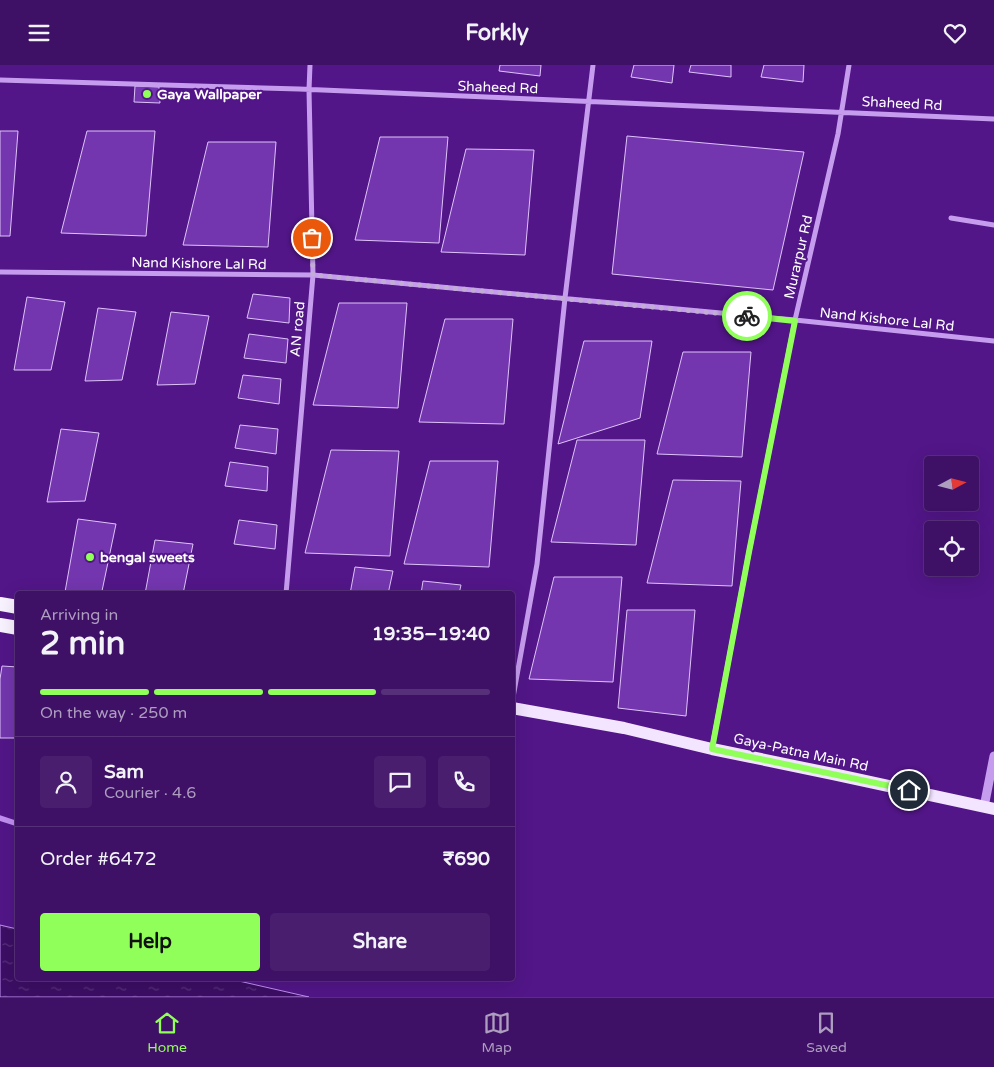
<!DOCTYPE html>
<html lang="en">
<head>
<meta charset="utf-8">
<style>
  body { margin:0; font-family:"Varela Round",sans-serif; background:#491e6f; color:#f1f3f6; height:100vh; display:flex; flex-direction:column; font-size:19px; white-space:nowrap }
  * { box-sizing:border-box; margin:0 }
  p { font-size:16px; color:#ad9dbf }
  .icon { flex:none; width:28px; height:28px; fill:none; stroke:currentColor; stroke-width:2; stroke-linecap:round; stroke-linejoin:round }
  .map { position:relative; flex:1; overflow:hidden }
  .sheet { position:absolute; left:15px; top:526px; width:500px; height:390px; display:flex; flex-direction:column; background:#3e1066; border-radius:5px; box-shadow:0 5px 20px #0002,0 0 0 1px #57307a }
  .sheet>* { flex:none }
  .needle { width:32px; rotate:83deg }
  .controls { position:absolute; left:924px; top:391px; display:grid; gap:10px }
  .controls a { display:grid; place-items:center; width:55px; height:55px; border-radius:5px; background:#3e1066; box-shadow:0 5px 20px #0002,0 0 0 1px #57307a; font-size:25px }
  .pin { position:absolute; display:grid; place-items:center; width:42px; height:42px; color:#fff; margin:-21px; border:2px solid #fff; border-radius:50%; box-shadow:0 1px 5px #0007 }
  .courier { position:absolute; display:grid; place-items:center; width:50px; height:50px; margin:-25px; border:4px solid #90ff5a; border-radius:50%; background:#fff; color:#222; box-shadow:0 1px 6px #0007 }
  .summary em { font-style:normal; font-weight:700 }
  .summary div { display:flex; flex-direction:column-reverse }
  .summary { display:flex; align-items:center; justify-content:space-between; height:85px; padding:0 25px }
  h1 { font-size:32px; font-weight:700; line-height:38px }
  .bar { display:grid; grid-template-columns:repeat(4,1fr); gap:8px 5px; align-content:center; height:60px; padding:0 25px }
  .bar i { height:6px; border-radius:4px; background:#57307a }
  .bar .on { background:#90ff5a }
  .bar p { grid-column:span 4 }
  .line { display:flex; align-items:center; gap:12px; padding:0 25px; border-top:1px solid #57307a }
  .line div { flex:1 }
  .round { display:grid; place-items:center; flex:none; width:52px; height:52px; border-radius:5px; background:#491e6f }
  .cta { display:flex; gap:10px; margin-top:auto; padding:10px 25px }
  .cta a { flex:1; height:58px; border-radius:5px; background:#90ff5a; color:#111; font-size:20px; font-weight:700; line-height:58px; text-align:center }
  .cta a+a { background:#491e6f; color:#f1f3f6 }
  header { display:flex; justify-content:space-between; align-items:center; height:65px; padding:0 25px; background:#3e1066; font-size:22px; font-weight:700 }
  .dock { display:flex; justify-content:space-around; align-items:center; height:70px; border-top:1px solid #57307a; background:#3e1066; font-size:14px; color:#ad9dbf }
  .dock a { display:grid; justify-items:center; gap:2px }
  .dock .on { color:#90ff5a }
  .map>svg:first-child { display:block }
</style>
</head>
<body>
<header><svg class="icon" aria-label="menu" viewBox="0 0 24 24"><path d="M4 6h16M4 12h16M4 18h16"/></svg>Forkly<svg class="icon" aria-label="heart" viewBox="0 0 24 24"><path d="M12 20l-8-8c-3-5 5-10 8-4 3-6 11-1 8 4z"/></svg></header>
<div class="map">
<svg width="994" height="932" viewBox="0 0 994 932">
  <defs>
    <pattern id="water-ripples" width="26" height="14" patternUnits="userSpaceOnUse" patternTransform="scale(1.25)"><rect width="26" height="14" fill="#3c0e65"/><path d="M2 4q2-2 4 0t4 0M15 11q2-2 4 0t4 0" fill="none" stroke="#59327c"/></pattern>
  </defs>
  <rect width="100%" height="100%" fill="#521688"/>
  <path fill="url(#water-ripples)" stroke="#c08ff1" d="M0,860L17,864L18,914H230L309,932H0Z"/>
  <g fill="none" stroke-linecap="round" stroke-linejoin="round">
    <path stroke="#c08ff1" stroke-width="5.5" d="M0,753L18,759"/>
  </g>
  <path fill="#7336ae" stroke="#dfc3fa" d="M500,0H541L540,11L499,6Z
    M634,0H674L672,18L631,12Z
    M691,0H731V12L689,7Z
    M764,0H804L803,17L761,12Z
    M135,21L159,22L160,38L134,37Z
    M0,66H18L10,171H0Z
    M87,66H155L146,171L61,168Z
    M627,71L804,87L773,225L612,209Z
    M380,72H448L439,178L355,175Z
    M208,77H276L268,182L183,180Z
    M466,84L534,85L525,190L441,187Z
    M253,229L290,233L289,258L247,253Z
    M27,232L65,237L51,305H14Z
    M339,238H407L398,343L313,340Z
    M98,243L136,247L122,315L85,316Z
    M171,247L209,251L195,319L157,320Z
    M445,254H513L504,359L419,357Z
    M249,269L288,274L286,298L244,293Z
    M584,276H652L640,353L558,379Z
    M683,287H751L742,392L657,389Z
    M243,310L281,314L279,339L238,333Z
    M240,360L278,364L276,389L235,383Z
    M61,364L99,368L85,436L47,437Z
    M577,375H645L636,480L551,477Z
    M331,385L399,386L390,491L305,488Z
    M430,396H498L489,502L404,499Z
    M230,397L268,402L267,426L225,421Z
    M673,415L741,416L732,521L647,518Z
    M78,454L116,459L102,526L65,527Z
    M239,455L277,460L275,484L234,479Z
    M155,475L193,479L183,529H145Z
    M355,502L393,506L388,529H350Z
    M554,512H622L613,617L529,614Z
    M423,516L461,520L459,529H421Z
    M627,545H695L686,651L618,643Z
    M2,601L18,602V673H0V614Z"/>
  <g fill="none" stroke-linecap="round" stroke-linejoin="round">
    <path stroke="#c69dee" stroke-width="5" d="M0,15L299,24L994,54
      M951,153L994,160
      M0,207L313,210L795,255L994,276
      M286,529L313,210L309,25L310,0
      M512,638L537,499L565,233L593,0
      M712,683L749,487L795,255L838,69L849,0"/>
    <path stroke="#c69dee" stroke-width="9" d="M984,742L994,691"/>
    <path stroke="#f3e4ff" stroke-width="12" d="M512,643L624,663L712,684L833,709L994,744"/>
    <path stroke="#f9f2ff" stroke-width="14" d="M0,539L18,542
      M0,560L18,563"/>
  </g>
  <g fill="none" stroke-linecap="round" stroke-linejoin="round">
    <path stroke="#c2add5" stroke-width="5" stroke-dasharray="0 9" d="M312,173L313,210L747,251"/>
    <path stroke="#90ff5a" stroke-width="6" d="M747,251L795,256L749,487L712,684L909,725"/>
  </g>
  <g fill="#90ff5a" stroke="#521688" stroke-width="2">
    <circle cx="147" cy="29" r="5"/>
    <circle cx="90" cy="492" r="5"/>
  </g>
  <g text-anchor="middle" stroke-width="4" stroke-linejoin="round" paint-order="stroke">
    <g font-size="14" fill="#fff" stroke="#521688">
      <text transform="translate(498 22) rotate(2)" y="5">Shaheed Rd</text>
      <text transform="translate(902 38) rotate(3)" y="5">Shaheed Rd</text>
      <text transform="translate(798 192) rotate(-77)" y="5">Murarpur Rd</text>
      <text transform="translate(199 198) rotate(1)" y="5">Nand Kishore Lal Rd</text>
      <text transform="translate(887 254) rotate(6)" y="5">Nand Kishore Lal Rd</text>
      <text transform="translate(297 264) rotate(-85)" y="5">AN road</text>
      <text transform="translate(801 687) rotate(12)" y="5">Gaya-Patna Main Rd</text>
    </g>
    <g font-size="14" font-weight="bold" fill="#fff" stroke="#521688" text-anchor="start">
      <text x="157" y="34">Gaya Wallpaper</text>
      <text x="100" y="497">bengal sweets</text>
    </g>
  </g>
</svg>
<div class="controls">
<a><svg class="needle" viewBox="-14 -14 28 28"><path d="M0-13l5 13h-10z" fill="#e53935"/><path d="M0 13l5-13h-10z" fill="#ad9dbf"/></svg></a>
<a><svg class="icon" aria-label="locate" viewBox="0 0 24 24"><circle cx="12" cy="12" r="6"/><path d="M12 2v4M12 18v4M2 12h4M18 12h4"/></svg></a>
</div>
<div class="pin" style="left:312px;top:173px;background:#ea580c"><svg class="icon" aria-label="bag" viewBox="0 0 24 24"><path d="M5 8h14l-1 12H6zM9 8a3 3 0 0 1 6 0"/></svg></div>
<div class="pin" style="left:909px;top:725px;background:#1f2937"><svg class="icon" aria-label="home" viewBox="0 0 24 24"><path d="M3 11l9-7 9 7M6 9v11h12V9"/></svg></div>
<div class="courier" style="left:747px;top:251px"><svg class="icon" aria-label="bike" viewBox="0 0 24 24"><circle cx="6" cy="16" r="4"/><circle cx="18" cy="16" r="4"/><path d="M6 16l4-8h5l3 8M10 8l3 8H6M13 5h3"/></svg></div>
<section class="sheet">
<div class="summary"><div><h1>2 min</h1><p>Arriving in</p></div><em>19:35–19:40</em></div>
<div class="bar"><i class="on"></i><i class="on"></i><i class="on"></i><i></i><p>On the way · 250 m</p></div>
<div class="line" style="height:90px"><a class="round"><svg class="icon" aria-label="person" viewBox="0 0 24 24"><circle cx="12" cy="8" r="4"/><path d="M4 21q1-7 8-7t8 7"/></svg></a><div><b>Sam</b><p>Courier · 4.6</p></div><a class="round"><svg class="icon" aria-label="chat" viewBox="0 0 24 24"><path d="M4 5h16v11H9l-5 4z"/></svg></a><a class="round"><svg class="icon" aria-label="phone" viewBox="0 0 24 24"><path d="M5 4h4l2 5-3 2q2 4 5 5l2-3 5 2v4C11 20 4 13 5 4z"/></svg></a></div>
<div class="line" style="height:65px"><div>Order #6472</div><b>₹690</b></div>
<div class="cta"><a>Help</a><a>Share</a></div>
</section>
</div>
<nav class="dock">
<a class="on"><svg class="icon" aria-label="home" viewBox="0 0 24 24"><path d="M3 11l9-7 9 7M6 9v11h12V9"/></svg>Home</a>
<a><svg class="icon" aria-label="map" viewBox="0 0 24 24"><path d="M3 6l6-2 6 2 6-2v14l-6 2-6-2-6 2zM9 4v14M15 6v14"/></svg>Map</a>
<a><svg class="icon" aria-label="saved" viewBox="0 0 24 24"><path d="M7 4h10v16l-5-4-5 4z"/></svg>Saved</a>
</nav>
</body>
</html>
